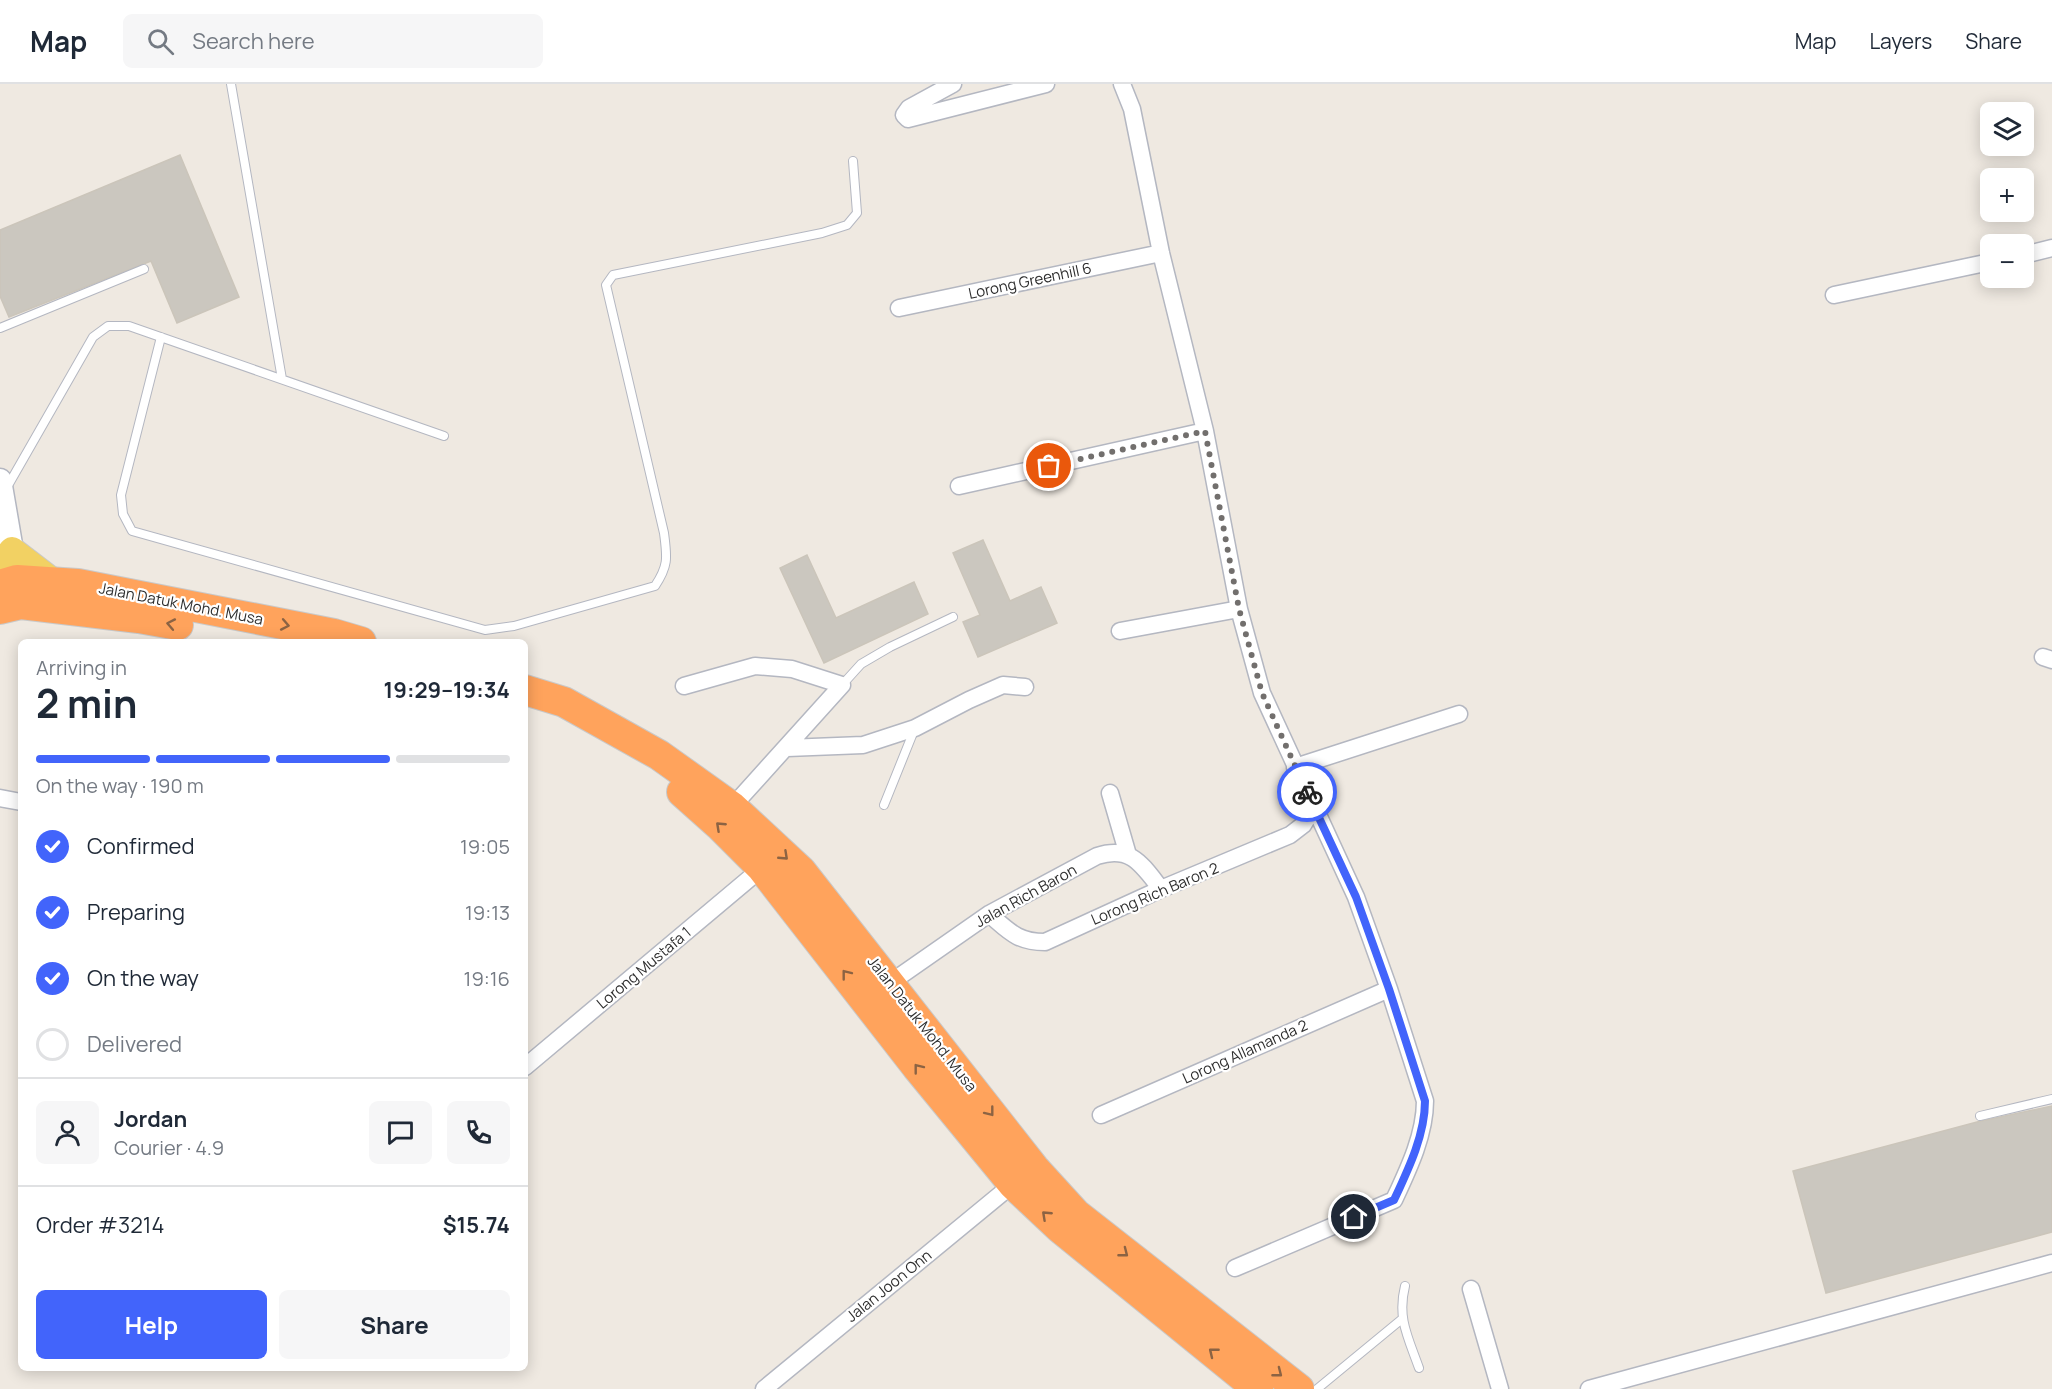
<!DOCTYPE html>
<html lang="en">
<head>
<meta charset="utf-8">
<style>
  body { margin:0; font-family:Manrope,sans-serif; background:#f6f6f7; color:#1f2937; height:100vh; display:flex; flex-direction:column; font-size:22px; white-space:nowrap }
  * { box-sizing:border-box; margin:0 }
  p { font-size:20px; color:#747a83 }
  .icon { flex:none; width:33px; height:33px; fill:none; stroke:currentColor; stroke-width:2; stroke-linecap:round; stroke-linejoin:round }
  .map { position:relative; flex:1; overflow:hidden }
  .details { position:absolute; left:18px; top:555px; width:510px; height:732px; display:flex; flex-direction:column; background:#fff; border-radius:9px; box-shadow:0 3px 15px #0003 }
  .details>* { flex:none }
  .fabs { position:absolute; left:1980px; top:18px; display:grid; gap:12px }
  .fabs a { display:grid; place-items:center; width:54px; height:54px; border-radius:9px; background:#fff; box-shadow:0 3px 15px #0003; font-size:30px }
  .pin { position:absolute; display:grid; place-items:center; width:51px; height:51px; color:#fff; margin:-26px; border:3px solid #fff; border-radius:50%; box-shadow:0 2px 6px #0007 }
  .courier { position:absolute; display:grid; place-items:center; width:60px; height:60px; margin:-30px; border:4px solid #4264fb; border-radius:50%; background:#fff; color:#222; box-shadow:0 2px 8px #0007 }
  .head em { font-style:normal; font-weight:700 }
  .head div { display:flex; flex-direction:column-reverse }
  .head { display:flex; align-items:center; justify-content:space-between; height:102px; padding:0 18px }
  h1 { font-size:39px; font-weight:700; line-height:45px }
  .bar { display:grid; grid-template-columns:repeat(4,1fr); gap:9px 6px; align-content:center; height:72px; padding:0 18px }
  .bar i { height:8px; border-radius:4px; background:#e0e1e3 }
  .bar .current { background:#4264fb }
  .bar p { grid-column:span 4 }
  .line { display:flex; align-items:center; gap:15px; padding:0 18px; border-top:2px solid #e0e1e3 }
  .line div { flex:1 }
  .round { display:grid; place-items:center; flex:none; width:63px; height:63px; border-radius:9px; background:#f6f6f7 }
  ol { padding:0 18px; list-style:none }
  li { display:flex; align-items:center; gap:18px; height:66px }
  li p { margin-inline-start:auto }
  li .icon { padding:6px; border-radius:50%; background:#4264fb; color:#fff; stroke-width:4 }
  li:last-child { color:#747a83 }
  li i { width:33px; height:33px; border:3px solid #e0e1e3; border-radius:50% }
  .button { display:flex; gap:12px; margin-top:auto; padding:12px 18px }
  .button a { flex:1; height:69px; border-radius:9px; background:#4264fb; color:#fff; font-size:24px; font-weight:700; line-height:69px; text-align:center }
  .button a+a { background:#f6f6f7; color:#1f2937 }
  header { display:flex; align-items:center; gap:36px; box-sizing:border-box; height:84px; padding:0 30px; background:#fff; border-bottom:2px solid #e0e1e3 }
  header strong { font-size:28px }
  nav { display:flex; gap:33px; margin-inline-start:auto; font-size:21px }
  .search { width:420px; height:54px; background:#f6f6f7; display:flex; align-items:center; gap:15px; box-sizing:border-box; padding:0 21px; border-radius:9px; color:#747a83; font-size:22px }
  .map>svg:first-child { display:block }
</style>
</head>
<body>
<header>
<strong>Map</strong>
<div class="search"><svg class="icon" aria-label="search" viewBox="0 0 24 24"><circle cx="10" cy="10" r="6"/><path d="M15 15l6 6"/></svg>Search here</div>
<nav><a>Map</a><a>Layers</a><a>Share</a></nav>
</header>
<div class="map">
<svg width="2052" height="1305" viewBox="0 0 2052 1305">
  <rect width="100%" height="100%" fill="#efe9e1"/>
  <path fill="#cbc7bf" stroke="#cbc5ba" stroke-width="1.5" d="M180,71L239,213L177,239L151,177L9,233L0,212V146Z
    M983,456L1010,517L1041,503L1057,539L978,573L963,538L980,531L953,469Z
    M807,471L836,534L914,498L928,530L824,579L780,484Z
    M2052,1022V1148L1826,1209L1793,1087L1977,1038Z"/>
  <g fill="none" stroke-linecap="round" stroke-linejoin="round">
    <g stroke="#b4b7c1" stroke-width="10">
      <path id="lane" d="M231,0L282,295
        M0,244L144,185
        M161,253L121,411L123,430L132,447L485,546L514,542L655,502C669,481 667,473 664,449L606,201L613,191L822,149L847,141L857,129L853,77
        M6,405L93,253L108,242H129L444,352
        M842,601L861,580L890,563L953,533
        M884,721L915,644
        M1980,1032L2052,1015
        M1405,1202C1397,1234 1408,1253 1419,1284
        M1317,1305L1402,1235"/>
    </g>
    <g stroke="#b4b7c1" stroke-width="19">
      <path id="street" d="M953,0L909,24L904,31L908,35L1046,0
        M1122,0L1132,25L1161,169L1205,347L1239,525L1262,609L1356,813L1389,905L1425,1017C1425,1051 1408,1086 1394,1116L1235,1184
        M2024,171L2052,164
        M1834,211L1990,178
        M899,224L1161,169
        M959,402L1205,347
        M1120,547L1239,525
        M2043,573L2052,576
        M684,602L755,582L792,585L842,601L732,723
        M787,664L863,661L915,644L969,616L1003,601L1025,603
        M1295,683L1459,630
        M1110,709L1128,771
        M0,714L21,718
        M989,830C1009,847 1017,858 1045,858L1161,805L1290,751L1303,741L1314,723
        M890,899L989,830L1097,772C1131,761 1142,781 1161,805
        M525,983L762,784
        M1101,1031L1389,905
        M1471,1205L1500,1305
        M764,1305L1013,1100
        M1589,1305L2052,1179"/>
    </g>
    <g stroke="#b4b7c1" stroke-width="25">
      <path id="secondary" d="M0,396L12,466"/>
    </g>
    <g stroke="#c9c9c9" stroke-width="28">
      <path id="primary" d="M0,482L12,466L55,499"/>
    </g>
    <g stroke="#c9c9c9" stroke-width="32">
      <path id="highway" d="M0,501L17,496L78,500L334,550L361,558
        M0,525L21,520L139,534L178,541
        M525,606L564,618L659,671L732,723L801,787L1034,1084L1076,1130L1299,1305
        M682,708L719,741L762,784L917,983L1013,1100L1060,1144L1258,1305"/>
    </g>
    <use href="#lane" stroke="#fff" stroke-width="8"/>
    <use href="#street" stroke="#fff" stroke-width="16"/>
    <use href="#secondary" stroke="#fff" stroke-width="22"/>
    <use href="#primary" stroke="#f2d163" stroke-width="26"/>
    <use href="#highway" stroke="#ffa35c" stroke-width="30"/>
  </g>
  <defs><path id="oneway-chevron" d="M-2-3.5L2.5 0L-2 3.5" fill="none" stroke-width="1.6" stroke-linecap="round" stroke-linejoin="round" transform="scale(1.5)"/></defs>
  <g stroke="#8c6343">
    <use href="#oneway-chevron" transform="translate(171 540) rotate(-169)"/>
    <use href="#oneway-chevron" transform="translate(285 541) rotate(11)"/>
    <use href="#oneway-chevron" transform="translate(720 742) rotate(-137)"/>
    <use href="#oneway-chevron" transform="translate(784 772) rotate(43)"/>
    <use href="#oneway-chevron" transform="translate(846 890) rotate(-128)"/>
    <use href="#oneway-chevron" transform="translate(918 984) rotate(-128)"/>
    <use href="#oneway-chevron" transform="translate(990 1028) rotate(52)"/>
    <use href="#oneway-chevron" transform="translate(1046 1131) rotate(-137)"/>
    <use href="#oneway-chevron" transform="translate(1124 1169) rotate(38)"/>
    <use href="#oneway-chevron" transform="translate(1213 1268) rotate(-141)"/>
    <use href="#oneway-chevron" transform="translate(1278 1289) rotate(38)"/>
  </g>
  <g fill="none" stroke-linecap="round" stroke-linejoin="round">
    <path stroke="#726f6d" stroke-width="6" stroke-dasharray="0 10.8" d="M1049,382L1205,347L1239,525L1262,609L1307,708"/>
    <path stroke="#4264fb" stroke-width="8" d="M1307,708L1356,813L1389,905L1425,1017C1425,1051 1408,1086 1394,1116L1354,1133"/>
  </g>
  <g text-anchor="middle" stroke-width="4.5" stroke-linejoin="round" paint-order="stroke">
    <g font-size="15" fill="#2e2e2e" stroke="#fff">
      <text transform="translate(1030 197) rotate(-12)" y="5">Lorong Greenhill 6</text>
      <text transform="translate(181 520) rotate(11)" y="5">Jalan Datuk Mohd. Musa</text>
      <text transform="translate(1155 810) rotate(-23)" y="5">Lorong Rich Baron 2</text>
      <text transform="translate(1026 812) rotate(-29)" y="5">Jalan Rich Baron</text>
      <text transform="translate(644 884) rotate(-40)" y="5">Lorong Mustafa 1</text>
      <text transform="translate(922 940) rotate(52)" y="5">Jalan Datuk Mohd. Musa</text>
      <text transform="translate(1245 968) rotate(-24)" y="5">Lorong Allamanda 2</text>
      <text transform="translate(889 1202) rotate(-39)" y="5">Jalan Joon Onn</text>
    </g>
  </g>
</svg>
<div class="fabs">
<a><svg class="icon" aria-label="layers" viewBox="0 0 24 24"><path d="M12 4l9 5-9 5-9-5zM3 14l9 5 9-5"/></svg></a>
<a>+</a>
<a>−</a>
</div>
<div class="pin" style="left:1049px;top:382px;background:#ea580c"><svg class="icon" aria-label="bag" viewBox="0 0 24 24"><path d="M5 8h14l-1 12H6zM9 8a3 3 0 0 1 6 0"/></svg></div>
<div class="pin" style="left:1354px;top:1133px;background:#1f2937"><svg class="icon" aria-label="home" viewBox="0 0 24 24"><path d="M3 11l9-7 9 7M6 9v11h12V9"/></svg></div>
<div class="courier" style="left:1307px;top:708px"><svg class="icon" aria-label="bike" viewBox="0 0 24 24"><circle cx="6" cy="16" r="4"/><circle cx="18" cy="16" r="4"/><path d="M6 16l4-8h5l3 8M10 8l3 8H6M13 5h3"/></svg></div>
<section class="details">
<div class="head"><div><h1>2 min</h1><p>Arriving in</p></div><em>19:29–19:34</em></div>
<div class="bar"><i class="current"></i><i class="current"></i><i class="current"></i><i></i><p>On the way · 190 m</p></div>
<ol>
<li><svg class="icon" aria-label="check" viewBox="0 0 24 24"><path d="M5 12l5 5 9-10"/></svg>Confirmed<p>19:05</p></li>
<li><svg class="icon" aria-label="check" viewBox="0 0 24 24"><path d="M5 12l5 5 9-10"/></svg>Preparing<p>19:13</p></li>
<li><svg class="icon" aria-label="check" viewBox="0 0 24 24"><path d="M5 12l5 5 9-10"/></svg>On the way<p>19:16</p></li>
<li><i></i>Delivered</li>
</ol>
<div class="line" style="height:108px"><a class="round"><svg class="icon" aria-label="person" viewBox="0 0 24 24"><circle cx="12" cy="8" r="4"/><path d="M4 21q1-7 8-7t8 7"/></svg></a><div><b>Jordan</b><p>Courier · 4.9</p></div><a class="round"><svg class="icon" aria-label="chat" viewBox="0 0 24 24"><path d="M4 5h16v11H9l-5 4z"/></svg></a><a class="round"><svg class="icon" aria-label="phone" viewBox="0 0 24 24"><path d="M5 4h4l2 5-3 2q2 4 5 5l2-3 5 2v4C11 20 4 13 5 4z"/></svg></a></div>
<div class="line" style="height:78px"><div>Order #3214</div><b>$15.74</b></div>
<div class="button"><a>Help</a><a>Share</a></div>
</section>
</div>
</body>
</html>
